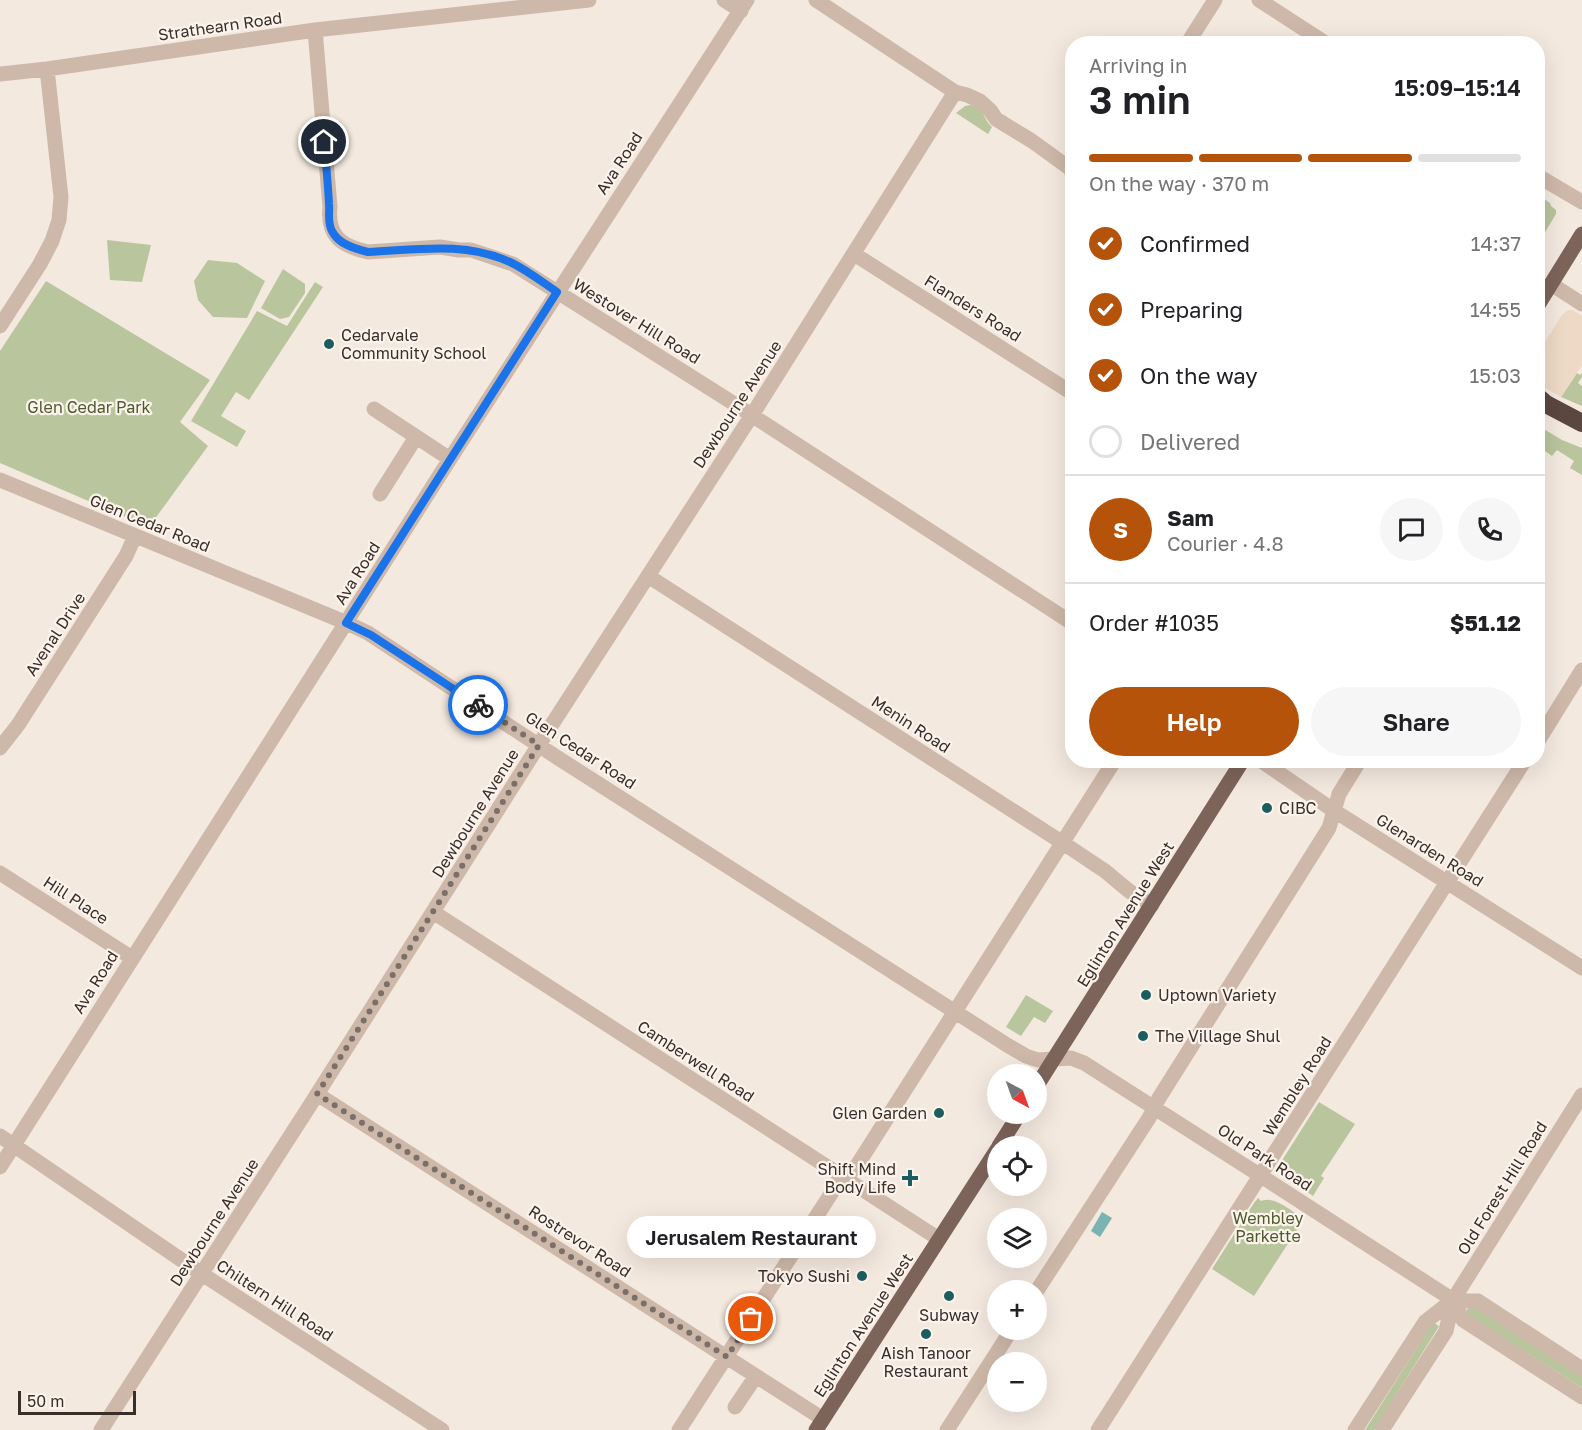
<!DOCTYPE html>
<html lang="en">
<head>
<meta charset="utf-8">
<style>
  body { margin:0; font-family:"Golos Text",sans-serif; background:#f6f6f6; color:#202124; height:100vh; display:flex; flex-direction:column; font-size:22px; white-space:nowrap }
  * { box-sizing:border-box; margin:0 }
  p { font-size:20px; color:#757577 }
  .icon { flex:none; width:33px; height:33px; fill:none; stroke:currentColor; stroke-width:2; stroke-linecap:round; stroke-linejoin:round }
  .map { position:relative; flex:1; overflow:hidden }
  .panel { position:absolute; left:1065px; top:36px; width:480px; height:732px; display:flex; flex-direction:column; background:#fff; border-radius:24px; box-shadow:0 6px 24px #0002 }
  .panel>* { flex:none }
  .needle { width:39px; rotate:139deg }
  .fabs { position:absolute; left:987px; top:1064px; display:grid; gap:12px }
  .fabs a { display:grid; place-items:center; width:60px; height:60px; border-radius:50%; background:#fff; box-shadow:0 6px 24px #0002; font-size:30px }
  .scale { position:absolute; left:18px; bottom:15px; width:118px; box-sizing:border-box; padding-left:6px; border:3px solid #3a2e29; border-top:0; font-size:16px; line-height:21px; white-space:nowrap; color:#3a2e29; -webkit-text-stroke:4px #fbf3ec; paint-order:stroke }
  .pin { position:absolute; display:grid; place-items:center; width:51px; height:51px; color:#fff; margin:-26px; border:3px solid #fff; border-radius:50%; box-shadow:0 2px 6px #0007 }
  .courier { position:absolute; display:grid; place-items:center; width:60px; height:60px; margin:-30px; border:4px solid #1a73e8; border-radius:50%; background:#fff; color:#222; box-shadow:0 2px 8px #0007 }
  .bubble { position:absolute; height:42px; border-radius:21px; background:#fff; box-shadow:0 6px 24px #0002; font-size:20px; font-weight:600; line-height:42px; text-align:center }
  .head em { font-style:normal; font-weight:600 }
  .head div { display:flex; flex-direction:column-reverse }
  .head { display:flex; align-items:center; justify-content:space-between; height:102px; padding:0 24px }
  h1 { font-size:39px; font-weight:600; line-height:45px }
  .bar { display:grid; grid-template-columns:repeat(4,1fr); gap:9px 6px; align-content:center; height:72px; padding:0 24px }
  .bar i { height:8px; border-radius:4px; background:#e0e0e0 }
  .bar .selected { background:#b45309 }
  .bar p { grid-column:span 4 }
  .line { display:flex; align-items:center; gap:15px; padding:0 24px; border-top:2px solid #e0e0e0 }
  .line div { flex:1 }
  .round { display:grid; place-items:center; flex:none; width:63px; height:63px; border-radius:32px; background:#f6f6f6 }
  ol { padding:0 24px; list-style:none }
  li { display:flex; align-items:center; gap:18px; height:66px }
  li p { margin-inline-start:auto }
  li .icon { padding:6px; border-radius:50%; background:#b45309; color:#fff; stroke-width:4 }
  li:last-child { color:#757577 }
  li i { width:33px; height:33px; border:3px solid #e0e0e0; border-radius:50% }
  .action { display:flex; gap:12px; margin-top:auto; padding:12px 24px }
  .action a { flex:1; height:69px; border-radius:36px; background:#b45309; color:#fff; font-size:24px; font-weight:600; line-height:69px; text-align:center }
  .action a+a { background:#f6f6f6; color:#202124 }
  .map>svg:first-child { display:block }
</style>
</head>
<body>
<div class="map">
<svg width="1582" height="1430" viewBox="0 0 1582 1430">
  <rect width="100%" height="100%" fill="#f4e9df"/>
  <path fill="#b9c59d" d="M970,105C986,108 982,118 992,127L988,134L956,113L965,106Z
    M1538,195L1550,203L1551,206L1556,210V214L1538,244Z
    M107,240L151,245L142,282L110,280Z
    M208,260L237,263L265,281L247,318L213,317L198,300L194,281Z
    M283,269L305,284V293L289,317L280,319L261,308Z
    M46,281L210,380L180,422L208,446L149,527L0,463V351Z
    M315,282L323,287L249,400L236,392L221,416L246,431L237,447L191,421L257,311L287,326Z
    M1577,373L1580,375L1582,373V377L1578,383L1582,386V406L1561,397Z
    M1542,428L1562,440L1582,448V475L1570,468L1574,461L1557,450L1552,456L1538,446V435Z
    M1026,995L1053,1011L1045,1023L1034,1017L1021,1036L1006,1027Z
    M1319,1102L1355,1124L1321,1176L1324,1178L1313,1196L1284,1175L1283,1168L1284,1164L1281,1162Z
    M1258,1198L1261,1201C1275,1195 1292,1212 1304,1219L1254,1296L1212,1269L1254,1203Z
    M1469,1306H1473L1582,1376V1388L1468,1315L1466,1312Z
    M1434,1323L1439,1326L1438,1328L1374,1430H1365L1432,1324Z"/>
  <path fill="#edd9c5" d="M1568,310H1572L1582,316V365L1561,397L1538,384V353L1562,315Z"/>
  <path fill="#7bb3b3" d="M1102,1212L1112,1218L1100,1237L1091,1231Z"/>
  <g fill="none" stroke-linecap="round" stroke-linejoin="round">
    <path stroke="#ceb8a9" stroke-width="15" d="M724,0L741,11
      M816,0L955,92L967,95L980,101L990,110L996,119L1032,141L1072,170
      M1259,0L1327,44
      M315,30L330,207C327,236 341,246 368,252L440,247L459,250H471L513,264L733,403L1072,623
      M1187,44L1215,0
      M0,74L47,69L315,30L589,0
      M1538,176L1582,202
      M854,254L1072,393
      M1551,284L1582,304
      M0,326L40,264L52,241L59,220L61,197L47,69
      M374,409L450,459
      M0,480L347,623L368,633L558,758L1007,1045L1026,1056L1038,1060L1071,1058L1084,1063L1261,1176L1453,1300L1463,1320L1582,1397
      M380,494L416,437
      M648,576L1063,843L1105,871L1129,891L1152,905
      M1538,741L1582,670
      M0,748L18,725L126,556L135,536
      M1260,760L1333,810L1582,968
      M0,873L132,958
      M433,912L939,1239
      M317,1094L823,1419
      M0,1136L202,1274L442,1430
      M0,1167L450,459L747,0
      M1036,1292L1149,1118L1159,1098L1329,828L1339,794L1360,760
      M1453,1300L1478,1301L1582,1369
      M735,1407L756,1376
      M101,1430L307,1110L549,729L752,415L955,92
      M679,1430L836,1186L856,1167L1115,760
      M947,1430L1012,1329
      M1098,1430L1525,760
      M1355,1430L1425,1322L1453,1300L1582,1095
      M1382,1430L1446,1331L1453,1300"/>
    <path stroke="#7d645a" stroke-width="15" d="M1538,305L1582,234
      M1036,1087L1243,760
      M999,1146L1020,1113
      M816,1430L998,1148"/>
    <path stroke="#5c4740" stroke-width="18" d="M1538,397L1546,404L1582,423"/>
  </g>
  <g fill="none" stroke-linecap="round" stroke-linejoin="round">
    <path stroke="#7b6f69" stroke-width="6" stroke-dasharray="0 10.8" d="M478,705L539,745L317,1094L727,1357L751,1319"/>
    <path stroke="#1a73e8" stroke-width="8" d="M324,142C326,163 328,183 329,204C330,213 327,222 332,231C338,244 355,249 368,252C417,250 463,241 510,262C527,270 542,282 557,292L346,623L371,635L478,705"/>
  </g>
  <g fill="#1c5e5f" stroke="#fbf3ec" stroke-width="2">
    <circle cx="329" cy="344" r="6"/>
    <circle cx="1267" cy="808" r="6"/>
    <circle cx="1146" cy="995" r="6"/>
    <circle cx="1143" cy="1036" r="6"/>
    <circle cx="939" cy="1113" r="6"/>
    <path d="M907 1169h6v6h6v6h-6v6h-6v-6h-6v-6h6z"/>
    <circle cx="862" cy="1276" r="6"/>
    <circle cx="949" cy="1296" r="6"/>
    <circle cx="926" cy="1334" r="6"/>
  </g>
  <g text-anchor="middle" stroke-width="4.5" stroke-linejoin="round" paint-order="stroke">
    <g font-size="16" fill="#3a2e29" stroke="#fbf3ec">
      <text transform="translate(220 26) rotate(-8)" y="6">Strathearn Road</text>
      <text transform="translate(619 163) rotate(-57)" y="6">Ava Road</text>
      <text transform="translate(973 308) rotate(32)" y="6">Flanders Road</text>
      <text transform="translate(637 321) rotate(32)" y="6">Westover Hill Road</text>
      <text transform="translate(737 404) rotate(-57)" y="6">Dewbourne Avenue</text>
      <text transform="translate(150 523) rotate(22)" y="6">Glen Cedar Road</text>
      <text transform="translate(357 573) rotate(-58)" y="6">Ava Road</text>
      <text transform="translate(55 634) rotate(-57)" y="6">Avenal Drive</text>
      <text transform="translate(911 724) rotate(33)" y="6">Menin Road</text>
      <text transform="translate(581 750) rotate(33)" y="6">Glen Cedar Road</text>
      <text transform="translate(475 813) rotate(-58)" y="6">Dewbourne Avenue</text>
      <text transform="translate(1430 850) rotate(32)" y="6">Glenarden Road</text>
      <text transform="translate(76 900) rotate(33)" y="6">Hill Place</text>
      <text transform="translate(1125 914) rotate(-58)" y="6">Eglinton Avenue West</text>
      <text transform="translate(95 982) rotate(-58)" y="6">Ava Road</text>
      <text transform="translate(696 1061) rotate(33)" y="6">Camberwell Road</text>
      <text transform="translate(1297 1086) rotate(-58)" y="6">Wembley Road</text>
      <text transform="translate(1265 1157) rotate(33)" y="6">Old Park Road</text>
      <text transform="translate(1502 1188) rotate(-58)" y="6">Old Forest Hill Road</text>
      <text transform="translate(214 1222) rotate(-57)" y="6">Dewbourne Avenue</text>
      <text transform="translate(580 1241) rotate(33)" y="6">Rostrevor Road</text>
      <text transform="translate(275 1300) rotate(33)" y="6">Chiltern Hill Road</text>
      <text transform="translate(863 1325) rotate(-57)" y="6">Eglinton Avenue West</text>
    </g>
    <g font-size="16" fill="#3a2e29" stroke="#fbf3ec" text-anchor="start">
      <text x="341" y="341">Cedarvale<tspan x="341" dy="18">Community School</tspan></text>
      <text x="1279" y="814">CIBC</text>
      <text x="1158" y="1001">Uptown Variety</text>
      <text x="1155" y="1042">The Village Shul</text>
      <text x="927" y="1119" text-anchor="end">Glen Garden</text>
      <text x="896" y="1175" text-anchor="end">Shift Mind<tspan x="896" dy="18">Body Life</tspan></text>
      <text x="850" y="1282" text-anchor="end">Tokyo Sushi</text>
      <text x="949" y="1321" text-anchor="middle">Subway</text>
      <text x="926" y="1359" text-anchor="middle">Aish Tanoor<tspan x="926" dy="18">Restaurant</tspan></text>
    </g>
    <g font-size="16" fill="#4c5a2b" stroke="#fbf3ec">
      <text x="89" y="413">Glen Cedar Park</text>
      <text x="1268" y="1224">Wembley<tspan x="1268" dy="18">Parkette</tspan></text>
    </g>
  </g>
</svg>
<div class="fabs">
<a><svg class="needle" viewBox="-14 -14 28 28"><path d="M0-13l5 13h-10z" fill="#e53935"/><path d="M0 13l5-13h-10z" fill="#757577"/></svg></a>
<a><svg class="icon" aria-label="locate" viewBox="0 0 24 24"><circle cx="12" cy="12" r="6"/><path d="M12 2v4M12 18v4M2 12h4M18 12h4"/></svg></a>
<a><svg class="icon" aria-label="layers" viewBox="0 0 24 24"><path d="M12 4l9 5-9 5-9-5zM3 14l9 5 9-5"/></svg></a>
<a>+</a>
<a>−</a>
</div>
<div class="scale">50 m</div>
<div class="pin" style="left:751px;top:1319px;background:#ea580c"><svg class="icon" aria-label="bag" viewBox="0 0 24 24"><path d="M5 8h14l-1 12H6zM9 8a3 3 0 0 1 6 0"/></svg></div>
<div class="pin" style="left:324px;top:142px;background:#1f2937"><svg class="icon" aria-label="home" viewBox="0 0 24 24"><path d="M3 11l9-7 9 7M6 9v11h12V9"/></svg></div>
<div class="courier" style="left:478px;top:705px"><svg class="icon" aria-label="bike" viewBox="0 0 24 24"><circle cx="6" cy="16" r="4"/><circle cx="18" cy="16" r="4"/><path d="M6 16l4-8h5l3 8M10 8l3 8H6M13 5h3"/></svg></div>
<div class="bubble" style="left:627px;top:1216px;width:249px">Jerusalem Restaurant</div>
<section class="panel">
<div class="head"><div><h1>3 min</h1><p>Arriving in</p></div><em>15:09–15:14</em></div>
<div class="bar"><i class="selected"></i><i class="selected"></i><i class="selected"></i><i></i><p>On the way · 370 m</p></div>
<ol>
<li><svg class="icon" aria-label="check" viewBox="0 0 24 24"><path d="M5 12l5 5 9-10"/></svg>Confirmed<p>14:37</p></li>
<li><svg class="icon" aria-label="check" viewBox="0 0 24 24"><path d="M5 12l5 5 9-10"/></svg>Preparing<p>14:55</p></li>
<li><svg class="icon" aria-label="check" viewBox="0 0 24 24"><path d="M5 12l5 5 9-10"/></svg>On the way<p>15:03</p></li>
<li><i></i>Delivered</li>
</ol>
<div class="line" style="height:108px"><b class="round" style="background:#b45309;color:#fff">S</b><div><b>Sam</b><p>Courier · 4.8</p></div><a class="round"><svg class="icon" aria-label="chat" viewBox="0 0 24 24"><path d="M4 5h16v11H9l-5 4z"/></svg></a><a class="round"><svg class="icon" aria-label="phone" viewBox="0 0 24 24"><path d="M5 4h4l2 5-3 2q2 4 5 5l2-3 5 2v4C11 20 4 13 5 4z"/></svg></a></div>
<div class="line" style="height:78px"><div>Order #1035</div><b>$51.12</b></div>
<div class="action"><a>Help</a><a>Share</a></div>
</section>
</div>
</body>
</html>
